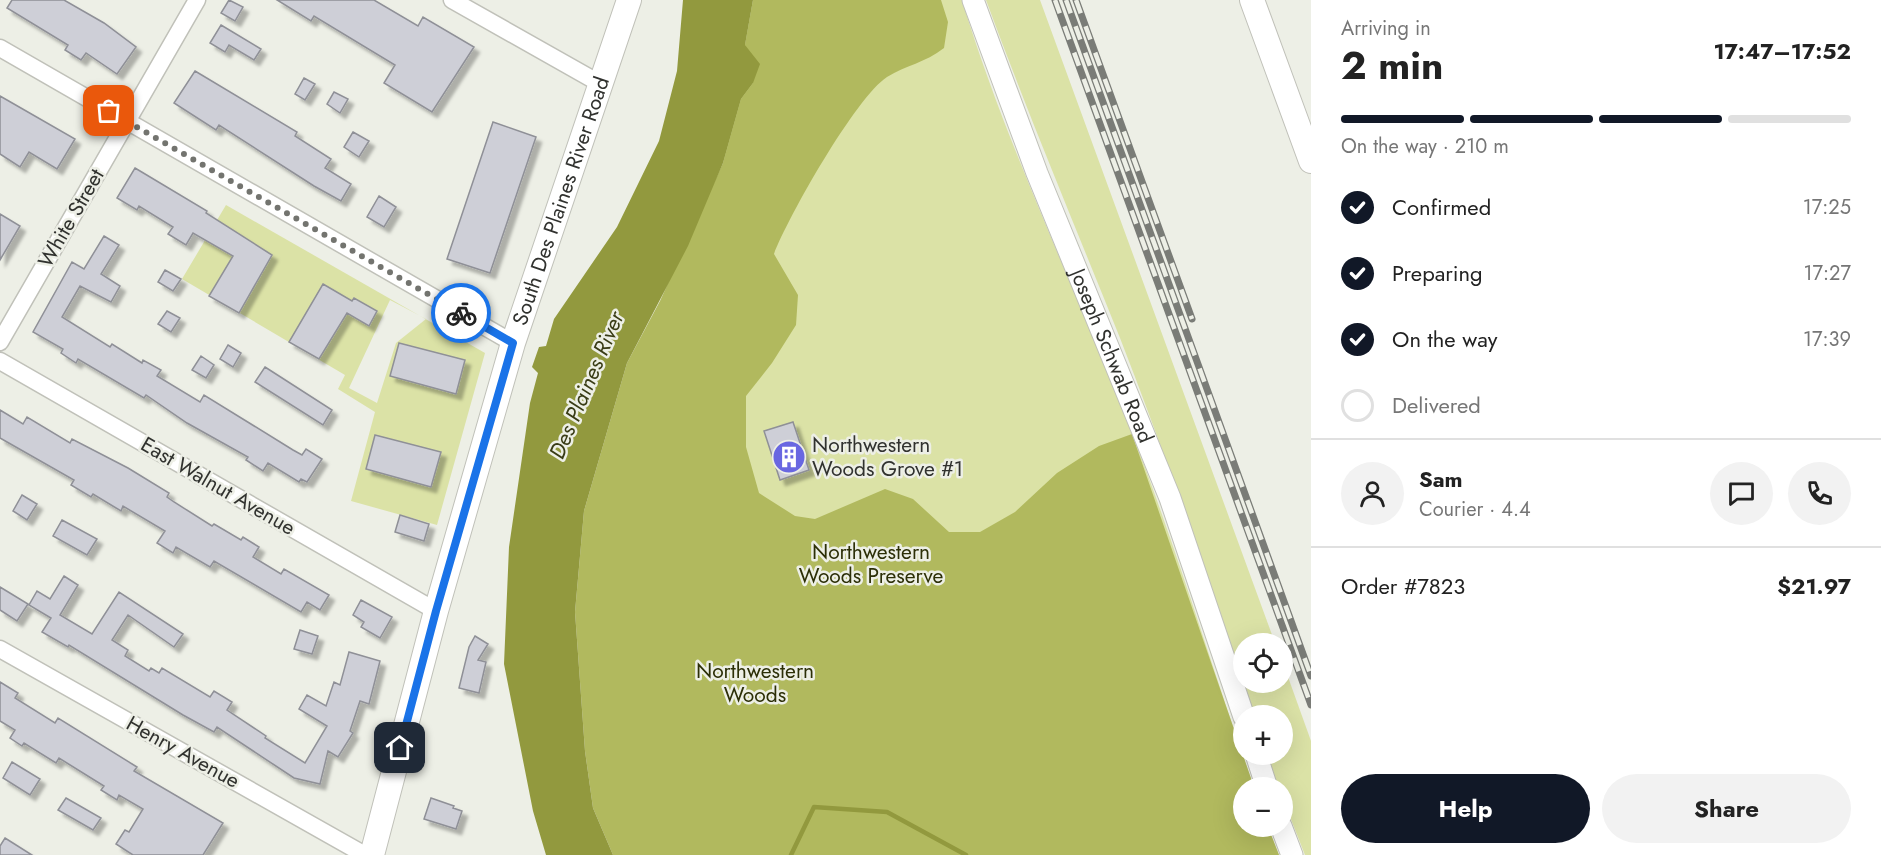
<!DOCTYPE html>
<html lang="en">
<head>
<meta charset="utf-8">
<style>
  body { margin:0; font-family:Jost,sans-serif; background:#f2f2f2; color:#222; height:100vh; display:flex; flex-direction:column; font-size:22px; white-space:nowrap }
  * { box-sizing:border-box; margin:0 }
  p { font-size:20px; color:#767676 }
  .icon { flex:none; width:33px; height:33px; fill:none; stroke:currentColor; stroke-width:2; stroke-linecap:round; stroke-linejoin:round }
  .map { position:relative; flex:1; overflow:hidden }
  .panel { display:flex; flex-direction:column; background:#fff; width:570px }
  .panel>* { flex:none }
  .tools { position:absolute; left:1233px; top:633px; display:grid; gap:12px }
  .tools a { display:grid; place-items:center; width:60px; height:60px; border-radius:50%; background:#fff; box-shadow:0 6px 24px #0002; font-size:30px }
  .pin { position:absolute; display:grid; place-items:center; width:51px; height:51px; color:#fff; margin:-26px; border-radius:12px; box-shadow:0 3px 9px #0006 }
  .courier { position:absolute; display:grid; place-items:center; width:60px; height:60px; margin:-30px; border:4px solid #1a73e8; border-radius:50%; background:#fff; color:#222; box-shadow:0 2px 8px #0007 }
  .summary em { font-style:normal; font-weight:700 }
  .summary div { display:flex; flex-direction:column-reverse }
  .summary { display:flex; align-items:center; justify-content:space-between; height:102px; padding:0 30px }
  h1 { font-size:39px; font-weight:700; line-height:45px }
  .bar { display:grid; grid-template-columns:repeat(4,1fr); gap:9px 6px; align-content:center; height:72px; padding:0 30px }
  .bar i { height:8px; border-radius:4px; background:#e0e0e0 }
  .bar .active { background:#111827 }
  .bar p { grid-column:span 4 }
  .line { display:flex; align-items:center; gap:15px; padding:0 30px; border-top:2px solid #e0e0e0 }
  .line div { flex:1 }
  .round { display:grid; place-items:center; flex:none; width:63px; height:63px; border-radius:32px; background:#f2f2f2 }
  ol { padding:0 30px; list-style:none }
  li { display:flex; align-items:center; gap:18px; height:66px }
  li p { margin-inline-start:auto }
  li .icon { padding:6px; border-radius:50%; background:#111827; color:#fff; stroke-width:4 }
  li:last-child { color:#767676 }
  li i { width:33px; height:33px; border:3px solid #e0e0e0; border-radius:50% }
  .button { display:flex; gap:12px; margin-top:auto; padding:12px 30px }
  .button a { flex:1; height:69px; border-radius:36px; background:#111827; color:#fff; font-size:24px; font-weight:700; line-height:69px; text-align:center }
  .button a+a { background:#f2f2f2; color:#222 }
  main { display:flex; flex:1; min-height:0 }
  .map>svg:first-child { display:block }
</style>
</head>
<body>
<main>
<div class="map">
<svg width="1311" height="855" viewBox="0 0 1311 855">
  <defs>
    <filter id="shadow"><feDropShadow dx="5.5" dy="5.5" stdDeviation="1.5" flood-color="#0004"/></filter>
  </defs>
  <rect width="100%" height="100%" fill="#edefe6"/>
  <path fill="#dbe2a6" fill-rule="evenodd" d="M753,0H962C1006,145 1073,282 1128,423C1175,542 1211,666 1254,787L1244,788V826L1268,827L1279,855H613L723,163Z
    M986,0H1040L1275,643L1244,644V682H1282L1283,663L1311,741V855H1305L1283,799L1282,788L1278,787L1267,755L1282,754V716L1254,715C1211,589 1169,463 1120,338C1075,226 1028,114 986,0Z
    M226,205L485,353L437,525L351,501L375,412L338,389L345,375L182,279ZM390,300L426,319L396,343L377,403L349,388Z"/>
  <path fill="#b1b95e" d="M753,0H941L948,22L944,48C925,63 906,65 887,77C856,97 788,217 774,254L798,295L796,325L772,363L746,396V447L759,493L795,516L815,519L885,489L913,499L949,532H980L1015,512L1057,473L1099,446L1132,434L1254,787L1244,788V826L1268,827L1279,855H613L593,808L585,751L575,612L584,511L627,363L660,301L723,163L741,99L753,83L745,45Z"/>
  <path fill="#92993e" d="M683,0H753L745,45L760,64L753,83L741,99L723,163L688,246L627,363L584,511L575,612L585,751L593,808L613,855H546L533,811L504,664L509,547L530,403L538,373L532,367L539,347L546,346L554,319L617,227L659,141L677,71Z"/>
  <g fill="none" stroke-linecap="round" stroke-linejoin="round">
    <path stroke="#92993e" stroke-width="4.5" d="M791,855L814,807L887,812L966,855"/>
  </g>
  <path fill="#cecfd7" stroke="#8f9097" stroke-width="1.5" filter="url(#shadow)" d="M12,0H64L104,23L136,47L117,74L86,53L81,60L65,50L68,45L7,8Z
    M229,0L243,7L235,21L221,13Z
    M277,0H374L418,26L423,17L474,47L432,112L384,83L395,65L314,16L311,21Z
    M221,25L261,49L254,60L229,45L225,52L210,43Z
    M195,71L297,132L295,136L331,159L325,168L351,184L341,201L314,186L219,125L216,130L174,103Z
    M304,78L315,84L305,100L295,94Z
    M334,92L348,99L340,113L327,104Z
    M0,96L75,139L57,169L29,152L20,167L0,154Z
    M493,122L536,137L490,273L447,259Z
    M353,132L369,141L359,157L344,147Z
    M135,168L207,211L206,213L272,255L239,313L209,296L233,256L193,233L186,245L168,234L173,227L139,206L137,210L117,198Z
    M379,196L396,207L384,227L367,217Z
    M0,214L20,226L0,260Z
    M104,236L119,245L101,274L120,286L111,302L80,286L62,317L110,347L112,344L142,363L143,360L161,370L157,376L200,402L204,395L293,450L302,455L306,449L322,459L307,482L301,479L299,482L268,463L263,471L246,460L248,457L187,423L146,395L144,398L78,359L76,363L61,353L63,349L33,332L72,262L84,269Z
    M165,270L181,279L173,291L158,282Z
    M323,284L352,301L354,298L377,311L369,326L347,313L319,359L289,342Z
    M167,311L180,318L171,332L158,324Z
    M399,343L465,360L456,394L390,376Z
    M228,345L241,353L233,367L220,359Z
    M201,356L214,365L206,378L192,370Z
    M265,367L332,410L323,425L255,382Z
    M0,410L23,424L27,417L70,443L72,439L128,468L169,493L167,497L174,502L212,526L214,524L241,540L243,537L259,547L253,557L281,574L284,569L329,595L320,610L307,602L301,612L214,561L210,567L176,547L173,553L157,543L165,531L123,506L121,511L93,494L91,497L71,485L74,480L0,438Z
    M793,422L809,470L780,480L764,431Z
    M375,435L441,452L431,487L366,469Z
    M22,495L37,504L27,520L13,511Z
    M400,515L429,524L424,541L395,532Z
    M62,520L97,539L87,555L53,536Z
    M64,576L78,585L60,615L92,634L119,592L183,634L174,647L128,615L112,640L128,650L125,656L149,671L151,668L159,673L162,668L210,697L214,691L232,702L227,710L266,736L265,738L305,763L327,726L299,709L307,695L326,706L334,682L340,685L349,652L380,661L369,704L360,701L350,731L353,733L338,757L328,751L320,784L294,778L217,727L214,732L183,715L69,645L68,647L42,632L51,618L29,605L37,591L50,599Z
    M0,587L28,604L17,621L0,610Z
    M361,600L392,617L380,638L361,627L364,622L353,615Z
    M300,630L318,636L312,654L294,649Z
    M475,636L488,644L478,660L486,662L479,693L459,688L469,647Z
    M0,682L18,693L15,698L55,723L58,718L137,767L134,771L223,823L203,855H133L116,844L125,830L129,832L143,809L119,795L117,800L101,790L104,786L59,758L56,763L24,743L22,746L10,738L15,730L0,721Z
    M12,762L40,779L30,795L3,778Z
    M66,798L101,818L93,830L58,810Z
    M431,798L454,806L453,808L462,811L456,829L424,819Z
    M5,838L32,855H0V846Z"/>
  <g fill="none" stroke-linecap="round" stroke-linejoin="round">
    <g stroke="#c0c1b9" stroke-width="19">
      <path id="minor" d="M452,0L599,83
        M0,48L513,343
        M0,342L197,0
        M0,361L436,611
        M0,649L365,855"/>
    </g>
    <g stroke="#c0c1b9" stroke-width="23">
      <g id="tertiary">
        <path id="s1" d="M973,0L1037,173L1170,498L1244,717"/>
        <path d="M1256,754L1267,788"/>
        <path d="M1281,826L1292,855"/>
      </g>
    </g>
    <g stroke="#c0c1b9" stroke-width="26">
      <g id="secondary">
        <path d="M1252,0L1311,161"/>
        <path id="s2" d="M372,855L436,611L513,343L629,0"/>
      </g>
    </g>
    <use href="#minor" stroke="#fff" stroke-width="16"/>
    <use href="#tertiary" stroke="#fff" stroke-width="21"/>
    <use href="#secondary" stroke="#fff" stroke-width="24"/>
    <g stroke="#7a7c77" stroke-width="7">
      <path id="rail" d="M1055,0L1311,705
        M1066,0L1311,676
        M1076,0L1192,319"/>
    </g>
    <use href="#rail" stroke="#edefe6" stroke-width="4.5" stroke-dasharray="14" stroke-linecap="butt"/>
  </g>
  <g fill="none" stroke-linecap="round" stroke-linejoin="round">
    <path stroke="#73746f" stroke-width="6" stroke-dasharray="0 10.8" d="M109,111L461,313"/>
    <path stroke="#1a73e8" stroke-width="8" d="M400,748L436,611L513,343L461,313"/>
  </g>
  <defs>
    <g id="building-disc" transform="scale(1.725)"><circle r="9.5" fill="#6967e1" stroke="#edefe6"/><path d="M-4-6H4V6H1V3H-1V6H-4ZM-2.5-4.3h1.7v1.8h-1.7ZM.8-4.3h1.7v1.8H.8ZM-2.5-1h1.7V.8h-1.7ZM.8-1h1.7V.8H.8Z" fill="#fff"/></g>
  </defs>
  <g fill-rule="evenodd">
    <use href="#building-disc" x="789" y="457"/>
  </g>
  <g text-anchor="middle" stroke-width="5" stroke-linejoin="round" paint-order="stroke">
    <g font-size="21" fill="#31322f" stroke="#edefe6">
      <text dy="7" stroke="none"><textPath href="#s2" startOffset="681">South Des Plaines River Road</textPath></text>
      <text transform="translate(71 218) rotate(-60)" y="7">White Street</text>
      <text dy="7" stroke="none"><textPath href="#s1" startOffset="382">Joseph Schwab Road</textPath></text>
      <text transform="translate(218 486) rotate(30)" y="7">East Walnut Avenue</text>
      <text transform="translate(183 752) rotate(29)" y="7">Henry Avenue</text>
    </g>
    <g font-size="21" fill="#31322f" stroke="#edefe6" text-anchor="start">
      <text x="812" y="452">Northwestern<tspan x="812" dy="24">Woods Grove #1</tspan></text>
    </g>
    <g font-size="21" fill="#2c2f07" stroke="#edefe6">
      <text x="871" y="559">Northwestern<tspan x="871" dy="24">Woods Preserve</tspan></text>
      <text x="755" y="678">Northwestern<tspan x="755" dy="24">Woods</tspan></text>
    </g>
    <g font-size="22" font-style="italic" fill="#393c16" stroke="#edefe6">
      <text transform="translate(586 385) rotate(-67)" y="8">Des Plaines River</text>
    </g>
  </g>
</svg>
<div class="tools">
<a><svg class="icon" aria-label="locate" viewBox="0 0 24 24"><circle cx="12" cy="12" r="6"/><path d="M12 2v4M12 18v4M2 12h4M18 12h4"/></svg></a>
<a>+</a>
<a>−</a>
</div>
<div class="pin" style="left:109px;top:111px;background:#ea580c"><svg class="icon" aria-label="bag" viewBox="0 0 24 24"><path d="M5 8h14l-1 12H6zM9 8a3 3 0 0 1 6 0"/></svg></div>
<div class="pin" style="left:400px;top:748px;background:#1f2937"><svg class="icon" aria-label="home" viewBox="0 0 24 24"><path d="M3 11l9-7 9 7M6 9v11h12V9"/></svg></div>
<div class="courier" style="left:461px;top:313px"><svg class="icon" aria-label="bike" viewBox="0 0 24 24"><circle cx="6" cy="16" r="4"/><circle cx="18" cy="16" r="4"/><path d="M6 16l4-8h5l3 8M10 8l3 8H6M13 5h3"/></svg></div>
</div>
<section class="panel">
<div class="summary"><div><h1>2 min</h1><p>Arriving in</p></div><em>17:47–17:52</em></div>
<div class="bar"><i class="active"></i><i class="active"></i><i class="active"></i><i></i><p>On the way · 210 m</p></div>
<ol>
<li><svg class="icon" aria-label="check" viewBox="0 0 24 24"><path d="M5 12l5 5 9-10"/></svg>Confirmed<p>17:25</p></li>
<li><svg class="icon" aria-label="check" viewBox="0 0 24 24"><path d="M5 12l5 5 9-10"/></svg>Preparing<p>17:27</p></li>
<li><svg class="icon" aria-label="check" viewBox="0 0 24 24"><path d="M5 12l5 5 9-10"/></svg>On the way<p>17:39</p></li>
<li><i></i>Delivered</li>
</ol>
<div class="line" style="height:108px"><a class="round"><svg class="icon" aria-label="person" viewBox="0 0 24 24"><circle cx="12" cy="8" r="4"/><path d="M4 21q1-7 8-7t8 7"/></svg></a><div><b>Sam</b><p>Courier · 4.4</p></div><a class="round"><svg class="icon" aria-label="chat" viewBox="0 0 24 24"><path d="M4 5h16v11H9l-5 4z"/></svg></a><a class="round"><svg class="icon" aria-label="phone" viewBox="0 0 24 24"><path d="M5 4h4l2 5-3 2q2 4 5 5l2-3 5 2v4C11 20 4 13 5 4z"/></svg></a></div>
<div class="line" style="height:78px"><div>Order #7823</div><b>$21.97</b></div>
<div class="button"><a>Help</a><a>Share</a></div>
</section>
</main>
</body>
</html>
